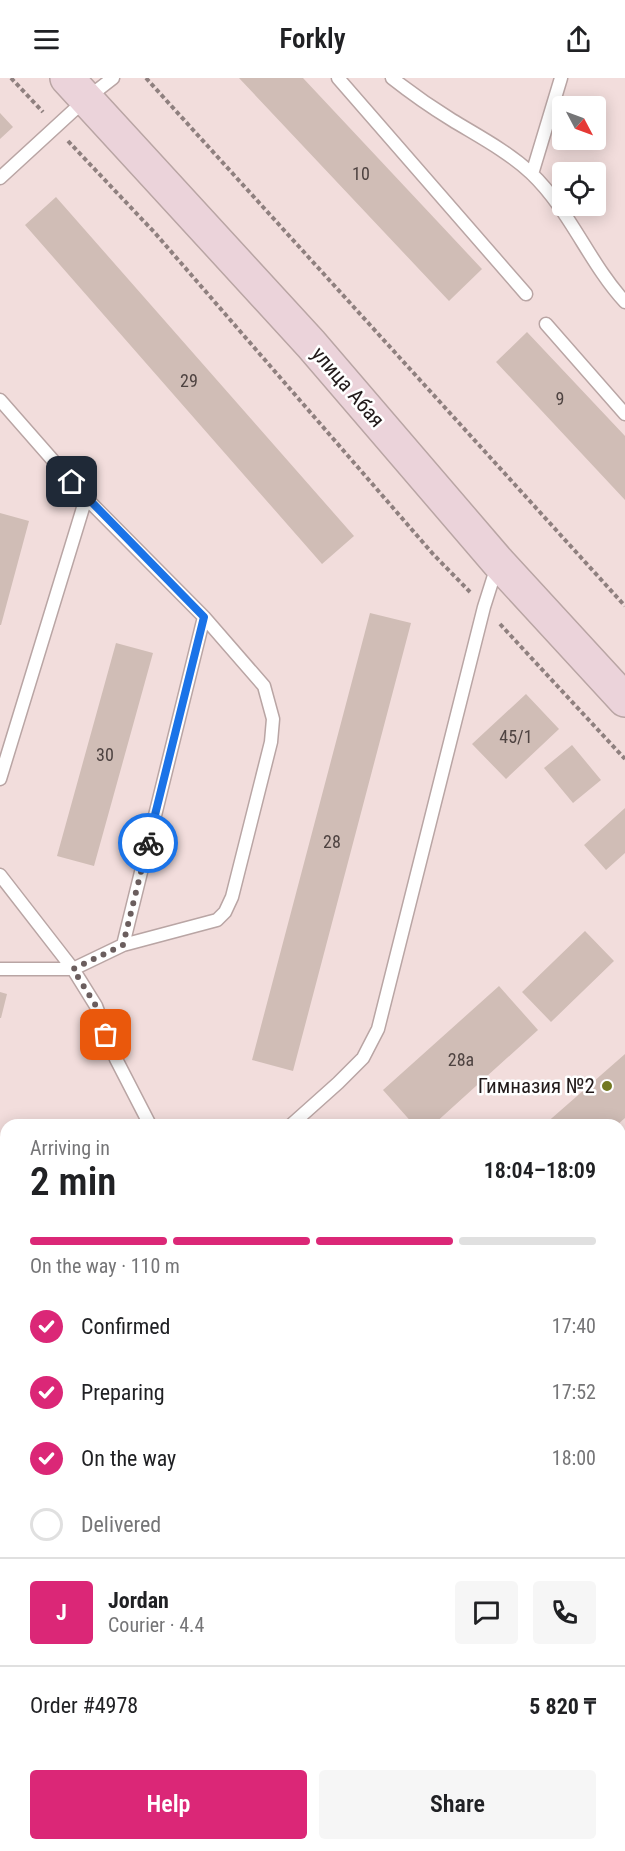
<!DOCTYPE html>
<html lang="en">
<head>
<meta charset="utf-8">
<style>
  body { margin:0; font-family:"Roboto Condensed",sans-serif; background:#f6f6f6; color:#202124; height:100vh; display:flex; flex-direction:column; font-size:22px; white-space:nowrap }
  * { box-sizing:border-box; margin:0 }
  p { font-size:20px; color:#757577 }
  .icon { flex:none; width:33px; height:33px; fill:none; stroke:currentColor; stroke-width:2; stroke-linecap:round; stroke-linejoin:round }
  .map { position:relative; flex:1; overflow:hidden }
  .panel { position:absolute; left:0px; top:1041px; width:626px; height:732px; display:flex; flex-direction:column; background:#fff; border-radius:18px 18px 0 0; box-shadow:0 3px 15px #0003 }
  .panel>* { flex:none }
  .needle { width:39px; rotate:131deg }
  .tools { position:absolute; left:552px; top:18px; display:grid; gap:12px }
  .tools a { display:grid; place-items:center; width:54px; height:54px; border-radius:6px; background:#fff; box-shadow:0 3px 15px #0003; font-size:30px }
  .pin { position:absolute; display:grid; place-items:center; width:51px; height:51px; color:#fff; margin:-26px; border-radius:12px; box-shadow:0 3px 9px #0006 }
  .courier { position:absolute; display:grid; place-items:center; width:60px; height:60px; margin:-30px; border:4px solid #1a73e8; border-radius:50%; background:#fff; color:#222; box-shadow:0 2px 8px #0007 }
  .summary em { font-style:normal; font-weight:600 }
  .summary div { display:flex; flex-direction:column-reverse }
  .summary { display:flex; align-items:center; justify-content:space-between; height:102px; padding:0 30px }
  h1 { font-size:39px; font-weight:600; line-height:45px }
  .bar { display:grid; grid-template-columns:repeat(4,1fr); gap:9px 6px; align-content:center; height:72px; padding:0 30px }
  .bar i { height:8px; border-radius:4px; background:#e0e0e0 }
  .bar .selected { background:#db2777 }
  .bar p { grid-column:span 4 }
  .line { display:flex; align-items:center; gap:15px; padding:0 30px; border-top:2px solid #e0e0e0 }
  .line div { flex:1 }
  .round { display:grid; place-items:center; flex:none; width:63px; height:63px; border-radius:6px; background:#f6f6f6 }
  ol { padding:0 30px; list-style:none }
  li { display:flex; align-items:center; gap:18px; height:66px }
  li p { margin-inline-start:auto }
  li .icon { padding:6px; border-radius:50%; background:#db2777; color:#fff; stroke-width:4 }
  li:last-child { color:#757577 }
  li i { width:33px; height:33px; border:3px solid #e0e0e0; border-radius:50% }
  .button { display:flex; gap:12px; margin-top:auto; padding:12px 30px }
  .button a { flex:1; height:69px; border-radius:6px; background:#db2777; color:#fff; font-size:24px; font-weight:600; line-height:69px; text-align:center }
  .button a+a { background:#f6f6f6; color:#202124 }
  header { display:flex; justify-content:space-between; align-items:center; height:78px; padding:0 30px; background:#fff; font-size:27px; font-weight:600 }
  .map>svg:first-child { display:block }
</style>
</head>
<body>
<header><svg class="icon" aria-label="menu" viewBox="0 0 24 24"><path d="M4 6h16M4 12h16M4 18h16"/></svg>Forkly<svg class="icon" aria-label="share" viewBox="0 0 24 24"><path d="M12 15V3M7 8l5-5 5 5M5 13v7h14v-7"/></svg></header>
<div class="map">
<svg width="625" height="1773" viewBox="0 0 625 1773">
  <rect width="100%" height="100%" fill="#f2dddc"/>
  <path fill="#d0bdb6" d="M239,0H303L482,191L449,223Z
    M0,35L13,49L0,61Z
    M56,119L354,458L322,486L25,147Z
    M527,254L625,358V422L496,284Z
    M0,435L29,443L1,547H0Z
    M370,535L411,545L293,993L252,982Z
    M116,565L153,575L94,788L57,778Z
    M526,616L559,651L506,701L472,666Z
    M572,667L601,702L573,725L544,690Z
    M625,730V775L606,792L584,767Z
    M585,853L614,883L551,944L522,914Z
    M499,908L538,952L433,1047H414L383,1012Z
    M0,914L7,916L1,940H0Z
    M625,976V1040L617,1047H544Z
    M53,1767H98L91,1773H47Z"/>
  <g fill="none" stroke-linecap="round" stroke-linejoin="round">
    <g stroke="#b9a5a4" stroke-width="15">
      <path id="lane" d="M338,0L526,216
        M392,0C411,15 431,29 452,42C480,59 507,73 531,95C570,132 589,185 625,224
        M532,96L561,0
        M0,100L86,21L113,0
        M546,246L625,336
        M0,322L86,420L204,539L264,608L273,641L271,664L232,819L225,834L217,842L123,867L73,891H0
        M0,701L86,420
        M0,797L73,891L96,928L116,981L150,1047
        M123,867L204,539
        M291,1047L338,1005L363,980L378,951L484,529L497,488"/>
    </g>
    <g stroke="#b9a5a4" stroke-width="27">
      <path id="street" d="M0,1613L6,1620
        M117,1773L124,1767"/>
    </g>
    <g stroke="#b9a5a4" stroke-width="36">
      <path id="secondary" d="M67,0L311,266L498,484L625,622"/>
    </g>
    <path stroke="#8f807f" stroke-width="4" stroke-dasharray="4.5 3" stroke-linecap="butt" d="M11,0L43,34
      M146,0L625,528
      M68,63L155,155L433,476L470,514
      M500,546L625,681
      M0,1327L6,1321
      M620,1405L625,1401
      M173,1773L185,1767"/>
    <use href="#lane" stroke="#fff" stroke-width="12"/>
    <use href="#street" stroke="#fff" stroke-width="24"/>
    <use href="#secondary" stroke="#ebd3da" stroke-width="33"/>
  </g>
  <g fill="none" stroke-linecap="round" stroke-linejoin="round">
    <path stroke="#6b5e5e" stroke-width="6" stroke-dasharray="0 10.8" d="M106,957L96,928L73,891L123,867L148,765"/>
    <path stroke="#1a73e8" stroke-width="8" d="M72,404L204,539L148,765"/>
  </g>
  <circle fill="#727821" stroke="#fff" stroke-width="2" cx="607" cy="1008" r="6"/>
  <g text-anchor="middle" stroke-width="5" stroke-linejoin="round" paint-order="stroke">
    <g font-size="18" fill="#4e4341">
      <text x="361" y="102">10</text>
      <text x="189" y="309">29</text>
      <text x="560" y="327">9</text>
      <text x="516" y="665">45/1</text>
      <text x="105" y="683">30</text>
      <text x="332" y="770">28</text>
      <text x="461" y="988">28а</text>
    </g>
    <g font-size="21" fill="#221a1a" stroke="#fff">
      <text transform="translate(348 309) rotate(49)" y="7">улица Абая</text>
    </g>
    <g font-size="21" fill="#221a1a" stroke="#fff" text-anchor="end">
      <text x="595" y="1015">Гимназия №2</text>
    </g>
  </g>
</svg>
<div class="tools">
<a><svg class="needle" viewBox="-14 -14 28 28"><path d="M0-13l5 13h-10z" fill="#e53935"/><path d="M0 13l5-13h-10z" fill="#757577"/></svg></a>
<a><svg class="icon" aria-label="locate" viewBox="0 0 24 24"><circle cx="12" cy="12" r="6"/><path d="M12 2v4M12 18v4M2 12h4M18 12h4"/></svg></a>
</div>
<div class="pin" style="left:106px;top:957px;background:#ea580c"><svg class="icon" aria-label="bag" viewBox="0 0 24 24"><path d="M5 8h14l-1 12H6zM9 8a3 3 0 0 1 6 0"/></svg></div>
<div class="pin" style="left:72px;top:404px;background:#1f2937"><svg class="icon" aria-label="home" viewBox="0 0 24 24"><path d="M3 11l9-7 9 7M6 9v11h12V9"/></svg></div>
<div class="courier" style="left:148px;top:765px"><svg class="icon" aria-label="bike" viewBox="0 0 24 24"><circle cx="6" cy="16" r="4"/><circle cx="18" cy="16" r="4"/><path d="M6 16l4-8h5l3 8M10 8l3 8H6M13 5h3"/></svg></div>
<section class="panel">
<div class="summary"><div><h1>2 min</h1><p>Arriving in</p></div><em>18:04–18:09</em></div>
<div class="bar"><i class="selected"></i><i class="selected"></i><i class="selected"></i><i></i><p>On the way · 110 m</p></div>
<ol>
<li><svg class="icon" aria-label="check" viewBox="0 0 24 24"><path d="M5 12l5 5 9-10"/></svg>Confirmed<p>17:40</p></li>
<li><svg class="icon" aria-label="check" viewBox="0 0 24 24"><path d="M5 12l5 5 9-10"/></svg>Preparing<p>17:52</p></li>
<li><svg class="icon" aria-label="check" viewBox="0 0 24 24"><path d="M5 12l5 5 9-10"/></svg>On the way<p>18:00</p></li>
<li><i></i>Delivered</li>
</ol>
<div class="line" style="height:108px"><b class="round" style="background:#db2777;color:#fff">J</b><div><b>Jordan</b><p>Courier · 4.4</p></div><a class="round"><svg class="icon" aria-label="chat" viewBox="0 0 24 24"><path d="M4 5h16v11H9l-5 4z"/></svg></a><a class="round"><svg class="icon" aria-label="phone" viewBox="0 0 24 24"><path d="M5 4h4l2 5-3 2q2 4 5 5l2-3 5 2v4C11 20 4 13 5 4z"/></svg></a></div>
<div class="line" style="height:78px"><div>Order #4978</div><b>5 820 ₸</b></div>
<div class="button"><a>Help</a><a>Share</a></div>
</section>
</div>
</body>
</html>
